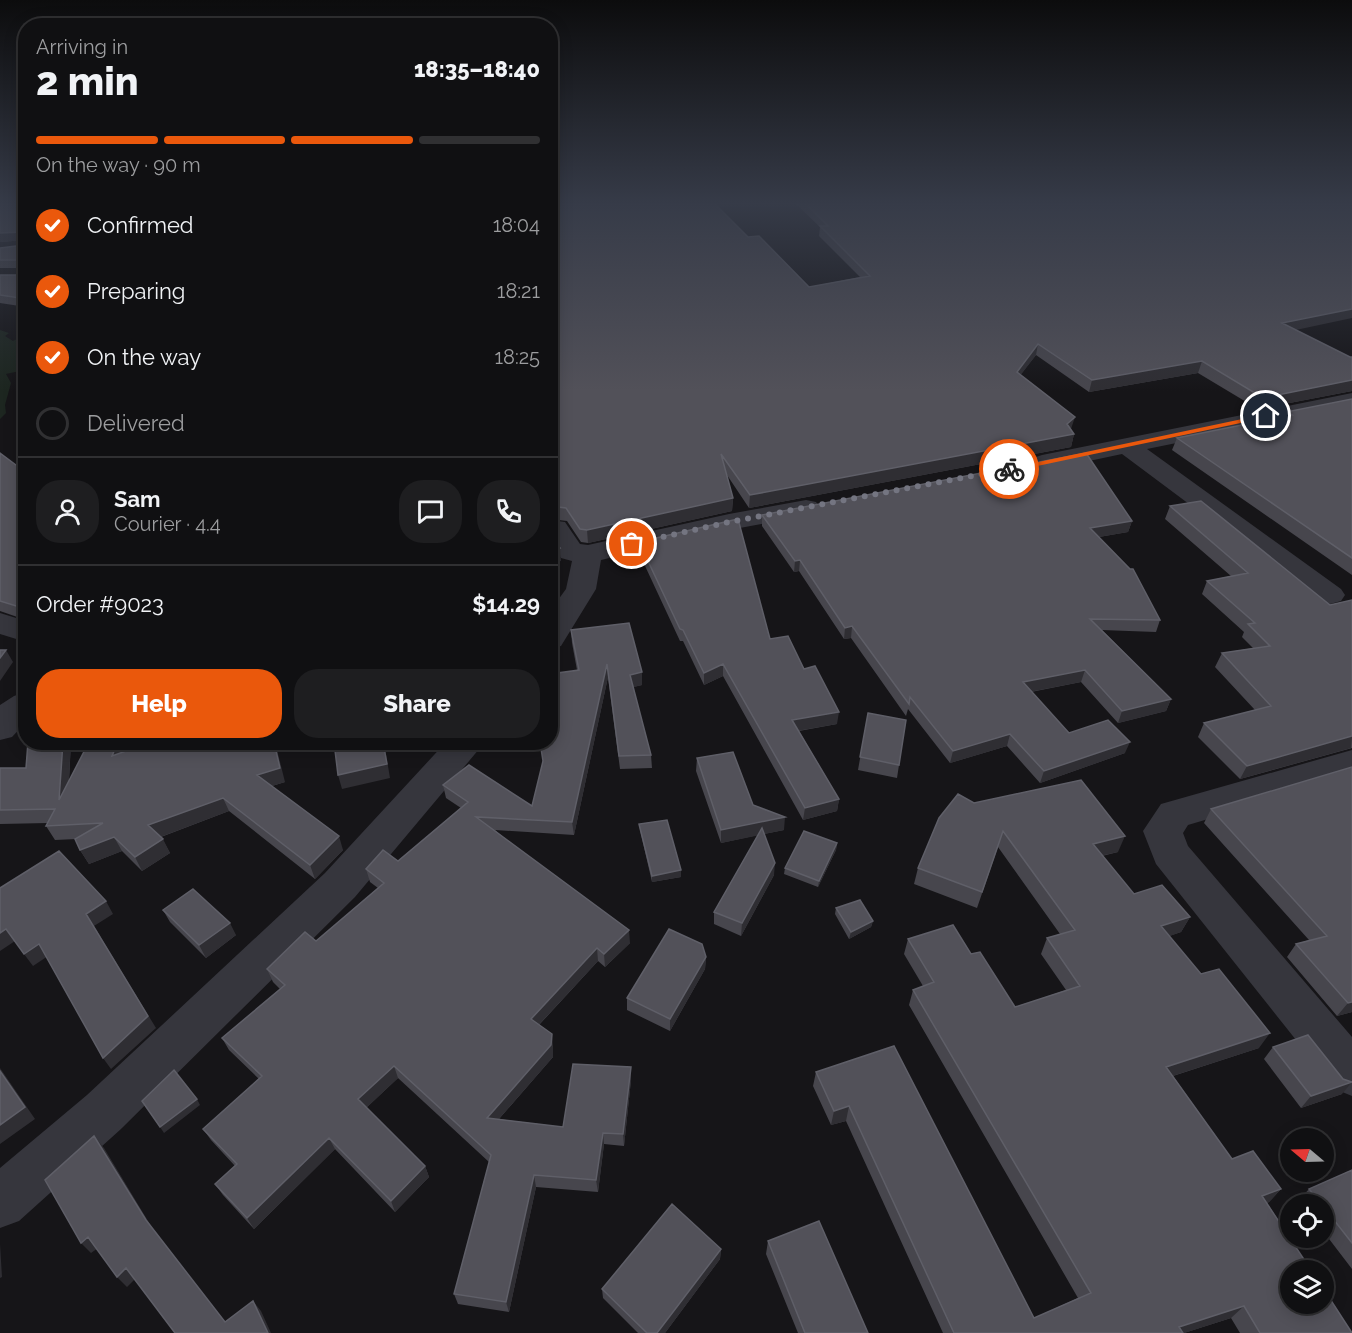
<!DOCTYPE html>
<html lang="en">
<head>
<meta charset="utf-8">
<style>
  body { margin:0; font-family:Raleway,sans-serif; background:#1e1e20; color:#f1f3f6; height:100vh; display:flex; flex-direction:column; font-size:22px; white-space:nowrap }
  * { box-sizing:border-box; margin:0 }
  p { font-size:20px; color:#9c9d9f }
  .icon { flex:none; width:33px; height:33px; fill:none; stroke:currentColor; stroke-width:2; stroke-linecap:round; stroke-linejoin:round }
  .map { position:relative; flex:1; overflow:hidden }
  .panel { position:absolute; left:18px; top:18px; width:540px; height:732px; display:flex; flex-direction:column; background:#101012; border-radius:24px; box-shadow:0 3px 15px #0003,0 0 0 2px #303032 }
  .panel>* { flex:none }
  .needle { width:39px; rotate:289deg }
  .buttons { position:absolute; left:1280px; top:1128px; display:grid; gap:12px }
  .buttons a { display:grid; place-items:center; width:54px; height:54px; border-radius:50%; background:#101012; box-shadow:0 3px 15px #0003,0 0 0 2px #303032; font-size:30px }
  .pin { position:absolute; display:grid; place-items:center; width:51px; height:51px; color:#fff; margin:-26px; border:3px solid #fff; border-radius:50%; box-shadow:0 2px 6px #0007 }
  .courier { position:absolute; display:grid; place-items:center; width:60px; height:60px; margin:-30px; border:4px solid #ea580c; border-radius:50%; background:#fff; color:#222; box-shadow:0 2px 8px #0007 }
  .head em { font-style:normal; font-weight:800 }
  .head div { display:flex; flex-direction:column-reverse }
  .head { display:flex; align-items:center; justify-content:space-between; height:102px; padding:0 18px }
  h1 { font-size:39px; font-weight:800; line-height:45px }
  .bar { display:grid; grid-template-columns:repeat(4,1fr); gap:9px 6px; align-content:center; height:72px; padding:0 18px }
  .bar i { height:8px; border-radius:4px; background:#303032 }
  .bar .selected { background:#ea580c }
  .bar p { grid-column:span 4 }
  .line { display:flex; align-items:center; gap:15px; padding:0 18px; border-top:2px solid #303032 }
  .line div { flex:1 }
  .round { display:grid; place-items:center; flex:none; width:63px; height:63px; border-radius:24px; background:#1e1e20 }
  ol { padding:0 18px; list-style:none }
  li { display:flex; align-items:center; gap:18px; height:66px }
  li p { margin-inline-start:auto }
  li .icon { padding:6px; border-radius:50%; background:#ea580c; color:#fff; stroke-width:4 }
  li:last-child { color:#9c9d9f }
  li i { width:33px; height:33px; border:3px solid #303032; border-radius:50% }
  .action { display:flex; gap:12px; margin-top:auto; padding:12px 18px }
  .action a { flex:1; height:69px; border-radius:24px; background:#ea580c; color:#fff; font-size:24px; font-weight:800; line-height:69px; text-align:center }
  .action a+a { background:#1e1e20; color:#f1f3f6 }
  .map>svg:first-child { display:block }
</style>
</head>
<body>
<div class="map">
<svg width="1352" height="1333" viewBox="0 0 1352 1333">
  <rect width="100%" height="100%" fill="#161518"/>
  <path fill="#1d2620" d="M0,330L9,333L5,336L13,341L17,339L26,349L20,371L6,374L11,383L5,405L6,413L0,419Z"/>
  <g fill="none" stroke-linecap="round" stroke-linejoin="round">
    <path fill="#36363d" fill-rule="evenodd" d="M1352,393V407L1147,449L1341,589L1345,595L1341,601L1330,604L1319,601L1122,454L1042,471L1033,468L1029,463L1033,458L1042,455Z
      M806,500L816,502L820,508L816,514L729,530L601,560L596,589L561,646L550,649V611L566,589L572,561L561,558L550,543V520L565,522L580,544L588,545L729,514Z
      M0,613L26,621V642L0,634Z
      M26,692V722L12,737L0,740V705L14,696Z
      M446,742H485L355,897L121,1129L19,1221L0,1228V1168L87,1095L325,873Z
      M1352,750V776L1188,825L1183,833L1188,846L1352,1037V1096L1335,1089L1156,864L1143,831L1161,804Z"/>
  </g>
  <path fill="#47464d" d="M26,204V307L0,303V275H24V268H0V248L24,245L25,240L0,242Z
    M550,204L748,237L809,287L860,277L819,236L820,227L796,204H1352L1296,330L1350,357H1352V391L1258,409L1198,373L1089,392L1036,355L1020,375L1071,430L1074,434L1071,447L749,508L727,475L733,498L732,511L588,543L581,542L567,521L550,519Z
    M1352,399V575L1172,450L1177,438L1284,417L1286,412Z
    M0,453L20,468L26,466V620L0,611Z
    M1170,506L1330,605L1352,600V748L1240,779L1198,737L1204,723L1255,710L1215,667L1222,653L1253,648L1242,637L1244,632L1202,594L1207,581L1231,576L1165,519Z
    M762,515L1132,521L1128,532L1099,537L1160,620L1156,632L1102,630L1171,699L1166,711L1118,723L1081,682L1031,692L1069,733L1125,753L1040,783L1007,746L950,763L908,709L906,716L851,638L844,639L799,571L794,572L762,526Z
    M639,542L770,639L804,669L837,724L799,731L839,799L837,811L803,820L723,676L704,685L683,641H680L639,553Z
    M571,630L642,685L633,687L651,755L652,768L620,769L608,677L574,835L495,830L630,943L605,967L598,961L539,1025L553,1047V1057L499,1119L563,1127L631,1080L624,1146L604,1144L598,1192L536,1187L509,1312L458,1304L454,1294L489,1162L398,1078L366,1108L425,1166L429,1177L395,1212L335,1149L254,1229L223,1195L215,1184L235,1166L211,1140L203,1129L259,1079L229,1050L222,1038L280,989L273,982L267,969L316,941L378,888L370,882L366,869L398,861L461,808L446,798L443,785L532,806L577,670L572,643Z
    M868,713L899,765L897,778L858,770Z
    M28,742H71L69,781L89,742H132L128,750L285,782L272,786L343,850L315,879L229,811L161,837L170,853L142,871L122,851L89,864L80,850L77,839L55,840L46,826L48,823L0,824V768H26Z
    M697,758L784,830L764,834L774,875L741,936L714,924V912L758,835L721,843L696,771Z
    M1352,767V1012L1337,1016L1287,957L1296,944L1309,940L1204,823L1211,809Z
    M974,803L1118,852L1102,856L1134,894L1190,917L1181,932L1169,936L1259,1048L1173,1076L1232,1159L1281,1189L1269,1202L1267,1203L1352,1333H1240L1231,1318L1184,1333H943L846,1121L831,1125L813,1086L816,1072L894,1046L1034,1318L1078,1298L909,1005L913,990L923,986L904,954L908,939L971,954L1015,1007L1066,990L1041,954L1047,938L1060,934L998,847L977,908L914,884L918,868Z
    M639,824L681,870V877L652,882L640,830Z
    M837,843L836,850L818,887L784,874L785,868Z
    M836,908L873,921L871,927L849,939L835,914Z
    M163,910L236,935L206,958L170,922Z
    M706,957L705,969L670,1031L627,1010V998Z
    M1273,1047L1343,1079L1342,1094L1301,1108L1264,1059Z
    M1352,1170V1269L1323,1231V1204H1303L1299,1200L1309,1189Z
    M768,1241L868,1333H798L766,1254Z
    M721,1249L720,1259L665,1333H638L603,1298L602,1289Z"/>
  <path fill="#2f2e33" d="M23,232L26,240L0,242V233Z
    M1352,309V318L1277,334L1282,323Z
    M1038,344L1036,355L1014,384L1017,372Z
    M1202,361L1198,373L1089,392L1092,380Z
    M1352,380V391L1258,409L1263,398Z
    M1075,417L1071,429L1067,424Z
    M1074,434L1071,447L749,508L750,495Z
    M733,498L732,511L588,543L587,530Z
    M1132,521L1128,532L1087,539L1090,528Z
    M560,548L561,561L550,563V550Z
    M800,560L799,571L794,572L795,561Z
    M852,626L851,638L844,639L845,628Z
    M6,650L13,662L0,681V658Z
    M607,664L608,677L574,835L572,822Z
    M723,664V676L704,685V673Z
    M1085,670L1081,682L1019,694L1023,682Z
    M642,672V685L630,688V675Z
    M1171,699L1166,711L1118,723L1122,711Z
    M839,712L837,724L791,732L792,720Z
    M1010,734L1007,746L950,763L953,751Z
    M1352,736L1351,748L1240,779L1247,766Z
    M63,742H71L67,814L59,800Z
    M118,742H132L119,770L112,756Z
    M274,742H275L285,782L262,789L257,775Z
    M383,742H384L390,778L342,789L338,775Z
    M1130,742L1125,753L1040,783L1044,771Z
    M223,798L229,811L155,839L148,825Z
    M839,799L837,811L803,820L805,808Z
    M785,817L784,830L721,843V830Z
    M339,836L343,850L315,879L310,865Z
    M1125,836L1118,852L1086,859L1093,844Z
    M114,837L122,851L89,864L80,850Z
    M163,839L170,853L142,871L135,857Z
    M837,843L836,850L818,887L819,881Z
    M775,863L774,875L741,936L742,923Z
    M681,870V877L652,882V876Z
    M106,901L113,914L94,926L156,1028L111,1069L103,1058L86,914Z
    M1190,917L1181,932L1153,942L1161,926Z
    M873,921L871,927L849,939L851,932Z
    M230,923L236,935L206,958L199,945Z
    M6,929L15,941L0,951V933Z
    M629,930L630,943L605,967L604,954Z
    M39,944L48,956L33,966L24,954Z
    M597,948L598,961L533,1031L531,1019Z
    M706,957L705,969L670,1031V1019Z
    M1352,1002V1012L1337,1016L1348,1003Z
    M1270,1033L1259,1048L1157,1081L1166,1067Z
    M552,1034L553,1047V1057L490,1129L487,1118Z
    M394,1066L398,1078L363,1111L358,1099Z
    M631,1067V1080L624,1146L623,1134Z
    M0,1068L35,1119L0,1144Z
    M1352,1082L1342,1094L1301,1108L1311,1096Z
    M197,1099L200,1105L164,1133L160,1127Z
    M849,1106L846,1121L831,1125L834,1111Z
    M603,1133L604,1144L598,1192L596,1180Z
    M94,1136L104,1148L154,1231L233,1332L146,1220Z
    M329,1138L335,1149L254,1229L247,1218Z
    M425,1166L429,1177L395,1212L391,1201Z
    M534,1175L536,1187L509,1312L506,1302Z
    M1281,1189L1269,1202L1250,1209L1262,1196Z
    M88,1237L98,1248L91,1253L81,1243Z
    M0,1244L2,1277L0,1278Z
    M721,1249L720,1259L665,1333H657Z
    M126,1268L136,1278L127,1287L117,1277Z
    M253,1301L261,1311L271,1333H268Z
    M1244,1306L1231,1318L1184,1333H1173L1179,1327Z"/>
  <path fill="#525159" stroke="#5f5f68" stroke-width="1.5" d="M0,204H26V299L0,295V275H24V260H0V248L24,245L25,234L23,232L0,233Z
    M550,204H715L748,237L759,236L809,287L870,276L820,226H828L806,204H1352V309L1282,323L1350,357H1352V380L1263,398L1202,361L1092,380L1038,344L1017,372L1075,417L1067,424L1074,434L750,495L721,454L733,498L587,530L580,529L566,508L550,506Z
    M1352,399V558L1177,438L1292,415L1286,412Z
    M0,453L20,468L26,466V609L0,601Z
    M1086,453L1132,521L1090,528L1130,569H1133L1160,620L1090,619L1171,699L1122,711L1085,670L1023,682L1069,733L1108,720L1130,742L1044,771L1010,734L953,751L910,697L909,704L852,626L845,628L800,560L795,561L762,515Z
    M1201,501L1330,605L1352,600V736L1247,766L1204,723L1271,706L1222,653L1270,646L1248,624L1255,623L1207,581L1248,573L1170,506Z
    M738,519L770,639L788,636L804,669L815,666L839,712L792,720L839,799L805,808L723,664L704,673L683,630L680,629L639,542Z
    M550,535L560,548L550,550Z
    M629,623L642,672L630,675L651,755L619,756L607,664L572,822L476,817L629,930L604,954L597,948L531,1019L552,1034L551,1045L487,1118L563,1127L573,1064L631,1067L623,1134L603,1133L596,1180L534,1175L506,1302L454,1294L491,1155L394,1066L358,1099L425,1166L391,1201L329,1138L247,1218L215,1184L237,1164L203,1129L262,1076L222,1038L285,985L267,969L305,932L316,941L384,883L366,869L383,850L398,861L468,802L443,785L469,765L532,806L543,761L540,742H550V674L579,670L571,630Z
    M0,650H6L0,658Z
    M868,713L906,720L899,765L860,757Z
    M28,742H63L59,800L89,742H118L112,756L151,742H274L280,768L257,775L339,836L310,865L223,798L148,825L163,839L135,857L114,837L80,850L75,839L103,823L46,826L55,809L0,810V768H26Z
    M334,742H383L387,764L338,775Z
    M733,752L753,805L785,817L721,830L697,758Z
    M1352,767V1002L1348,1003L1296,944L1327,936L1211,809Z
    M1081,780L1125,836L1093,844L1134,894L1162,885L1190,917L1161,926L1201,974L1219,969L1270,1033L1166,1067L1232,1159L1253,1151L1281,1189L1262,1196L1311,1270H1290V1304H1323V1288L1352,1333H1260L1244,1306L1179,1327L1183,1333H954L849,1106L834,1111L816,1072L894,1046L1034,1318L1091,1293L913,990L934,982L908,939L953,925L971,954L980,952L1015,1007L1080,986L1047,938L1075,930L1003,831L982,892L918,868L939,818L958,794L974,803Z
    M667,820L681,870L652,876L639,824Z
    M762,828L775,863L742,923L714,912Z
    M804,831L837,843L819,881L785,868Z
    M59,851L106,901L86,914L148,1016L103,1058L39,944L24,954L6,929L0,933V888Z
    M193,889L230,923L199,945L163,910Z
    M860,900L873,921L851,932L836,908Z
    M669,929L702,944L706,957L670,1019L627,998Z
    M1308,1035L1343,1079L1352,1082L1311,1096L1273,1047Z
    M174,1070L197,1099L160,1127L142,1101Z
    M0,1071L25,1107L0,1125Z
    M94,1136L146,1220L225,1322L253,1301L268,1333H175L126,1268L117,1277L88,1237L81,1243L45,1180Z
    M1352,1170V1243L1323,1206V1204H1322L1309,1189Z
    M672,1204L721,1249L657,1333H647L602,1289Z
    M819,1221L868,1333H805L768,1241Z"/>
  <linearGradient id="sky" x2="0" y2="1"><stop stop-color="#0c0c0d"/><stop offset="0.52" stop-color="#363b48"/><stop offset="1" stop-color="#363b48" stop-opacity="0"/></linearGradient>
  <rect width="1352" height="391" fill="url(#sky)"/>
  <path fill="#ea580c" d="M1266,414L1269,417L1009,472L1005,469Z"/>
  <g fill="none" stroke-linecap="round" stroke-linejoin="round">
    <path stroke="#747581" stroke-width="6" stroke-dasharray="0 10.8" d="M632,544L729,522L1009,469"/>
  </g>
</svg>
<div class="buttons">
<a><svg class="needle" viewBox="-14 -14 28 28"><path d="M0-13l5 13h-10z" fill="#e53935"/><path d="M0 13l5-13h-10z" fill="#9c9d9f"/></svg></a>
<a><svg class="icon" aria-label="locate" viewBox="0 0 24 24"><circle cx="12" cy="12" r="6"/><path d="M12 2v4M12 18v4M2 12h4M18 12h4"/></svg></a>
<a><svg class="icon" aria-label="layers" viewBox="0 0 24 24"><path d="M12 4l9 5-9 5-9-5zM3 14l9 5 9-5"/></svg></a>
</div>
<div class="pin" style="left:632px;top:544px;background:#ea580c"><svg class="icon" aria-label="bag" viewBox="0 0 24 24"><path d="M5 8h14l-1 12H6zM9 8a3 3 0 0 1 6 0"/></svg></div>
<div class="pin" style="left:1266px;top:416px;background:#1f2937"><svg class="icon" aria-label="home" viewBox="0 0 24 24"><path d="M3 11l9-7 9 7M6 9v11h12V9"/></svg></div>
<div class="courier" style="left:1009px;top:469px"><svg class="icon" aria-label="bike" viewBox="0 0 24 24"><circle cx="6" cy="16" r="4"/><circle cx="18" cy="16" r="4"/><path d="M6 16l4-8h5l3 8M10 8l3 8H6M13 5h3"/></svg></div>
<section class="panel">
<div class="head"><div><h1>2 min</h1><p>Arriving in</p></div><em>18:35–18:40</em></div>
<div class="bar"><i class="selected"></i><i class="selected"></i><i class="selected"></i><i></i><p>On the way · 90 m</p></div>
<ol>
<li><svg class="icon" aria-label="check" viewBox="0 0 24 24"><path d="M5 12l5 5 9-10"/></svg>Confirmed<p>18:04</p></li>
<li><svg class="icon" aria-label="check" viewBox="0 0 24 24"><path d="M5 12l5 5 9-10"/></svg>Preparing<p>18:21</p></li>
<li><svg class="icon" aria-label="check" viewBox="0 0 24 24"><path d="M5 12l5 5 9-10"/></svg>On the way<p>18:25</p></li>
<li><i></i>Delivered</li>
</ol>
<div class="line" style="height:108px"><a class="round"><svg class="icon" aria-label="person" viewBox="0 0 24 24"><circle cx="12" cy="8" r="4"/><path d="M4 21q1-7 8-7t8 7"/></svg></a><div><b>Sam</b><p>Courier · 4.4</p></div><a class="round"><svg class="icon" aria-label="chat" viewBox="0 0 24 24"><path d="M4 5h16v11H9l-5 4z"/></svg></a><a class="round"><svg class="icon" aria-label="phone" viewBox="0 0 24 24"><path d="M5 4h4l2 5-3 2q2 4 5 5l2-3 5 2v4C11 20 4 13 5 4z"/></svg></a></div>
<div class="line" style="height:78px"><div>Order #9023</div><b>$14.29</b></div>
<div class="action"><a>Help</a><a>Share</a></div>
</section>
</div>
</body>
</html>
